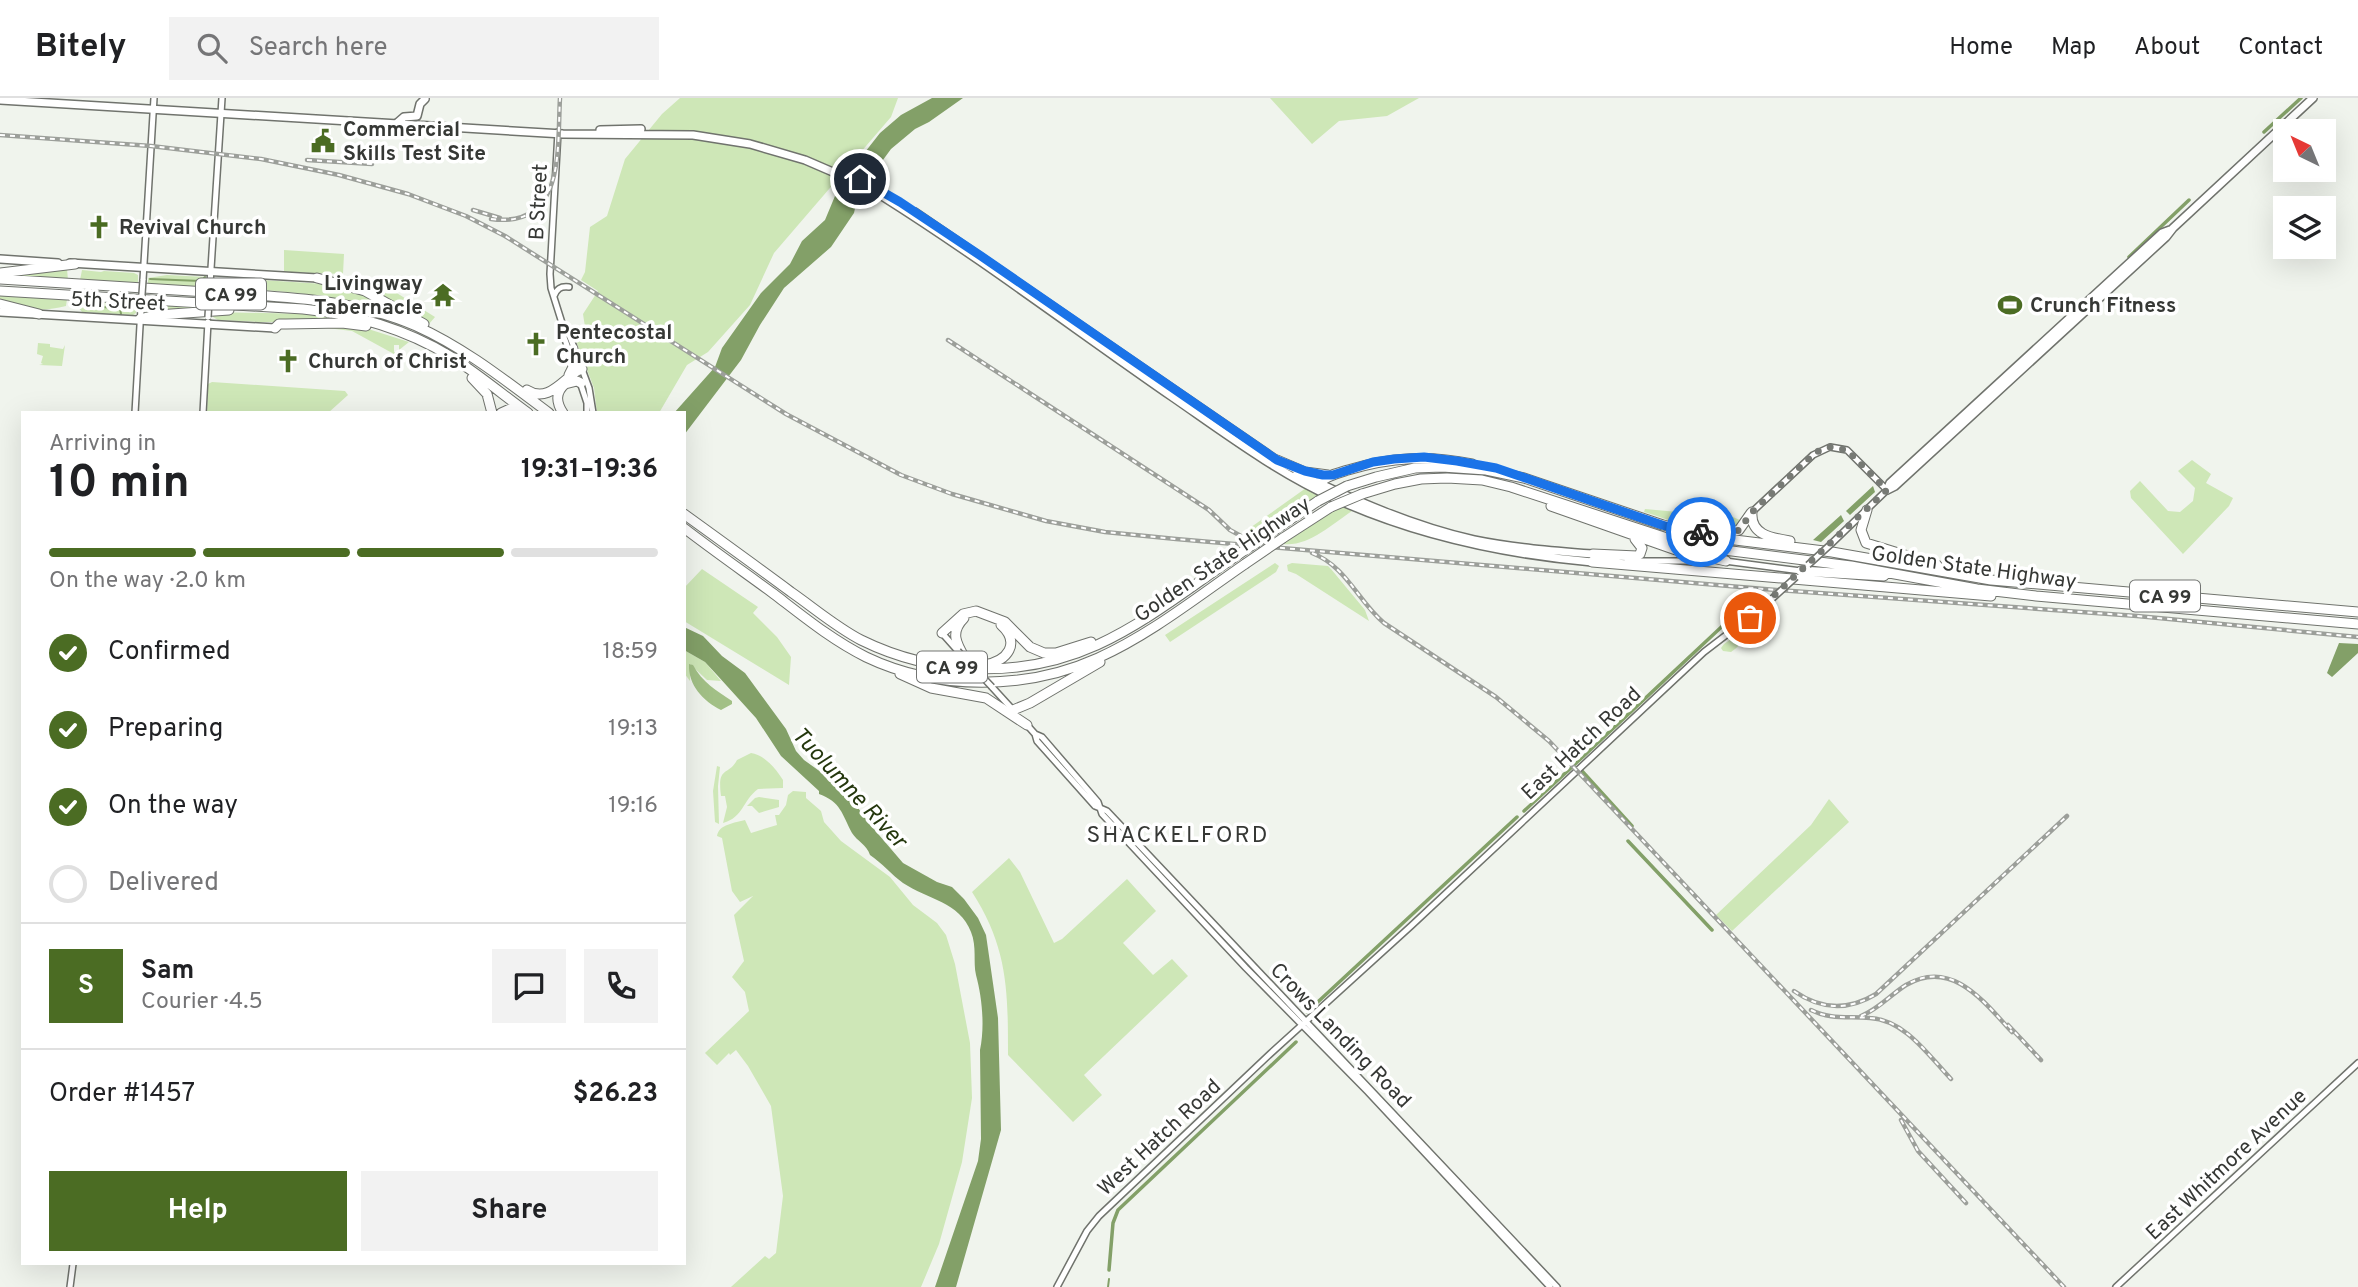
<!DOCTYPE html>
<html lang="en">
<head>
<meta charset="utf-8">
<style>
  body { margin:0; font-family:Overpass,sans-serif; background:#f2f2f2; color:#202124; height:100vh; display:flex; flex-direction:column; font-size:26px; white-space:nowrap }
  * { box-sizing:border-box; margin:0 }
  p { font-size:23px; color:#757577 }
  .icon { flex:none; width:38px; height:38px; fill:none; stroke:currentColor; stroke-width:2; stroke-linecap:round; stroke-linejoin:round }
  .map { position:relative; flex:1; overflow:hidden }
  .side { position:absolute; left:21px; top:313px; width:665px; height:854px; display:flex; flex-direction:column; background:#fff; border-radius:0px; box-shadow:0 7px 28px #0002 }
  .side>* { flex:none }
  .needle { width:46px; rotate:317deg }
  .tools { position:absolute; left:2273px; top:21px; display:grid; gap:14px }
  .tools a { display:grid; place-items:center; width:63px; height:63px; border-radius:0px; background:#fff; box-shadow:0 7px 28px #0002; font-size:35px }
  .pin { position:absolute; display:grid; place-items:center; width:60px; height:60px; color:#fff; margin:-30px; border:4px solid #fff; border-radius:50%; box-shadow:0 2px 7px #0007 }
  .courier { position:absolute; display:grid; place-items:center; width:70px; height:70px; margin:-35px; border:5px solid #1a73e8; border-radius:50%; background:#fff; color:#222; box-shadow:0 2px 9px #0007 }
  .overview em { font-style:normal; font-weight:700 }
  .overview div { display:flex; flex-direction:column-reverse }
  .overview { display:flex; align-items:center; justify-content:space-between; height:119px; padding:0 28px }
  h1 { font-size:46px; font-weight:700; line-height:52px }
  .bar { display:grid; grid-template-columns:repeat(4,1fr); gap:10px 7px; align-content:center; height:84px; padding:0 28px }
  .bar i { height:9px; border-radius:5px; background:#e0e0e0 }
  .bar .current { background:#4b6c23 }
  .bar p { grid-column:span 4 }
  .line { display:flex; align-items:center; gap:18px; padding:0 28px; border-top:2px solid #e0e0e0 }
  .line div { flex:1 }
  .round { display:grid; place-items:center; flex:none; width:74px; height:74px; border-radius:0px; background:#f2f2f2 }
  ol { padding:0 28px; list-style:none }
  li { display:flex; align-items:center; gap:21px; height:77px }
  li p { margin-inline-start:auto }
  li .icon { padding:7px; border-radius:50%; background:#4b6c23; color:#fff; stroke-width:4 }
  li:last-child { color:#757577 }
  li i { width:38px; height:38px; border:4px solid #e0e0e0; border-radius:50% }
  .primary-button { display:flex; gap:14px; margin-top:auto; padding:14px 28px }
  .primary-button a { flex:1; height:80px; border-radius:0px; background:#4b6c23; color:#fff; font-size:28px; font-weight:700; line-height:80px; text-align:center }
  .primary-button a+a { background:#f2f2f2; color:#202124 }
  header { display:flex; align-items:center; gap:42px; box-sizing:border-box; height:98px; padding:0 35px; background:#fff; border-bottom:2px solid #e0e0e0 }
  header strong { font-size:33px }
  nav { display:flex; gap:38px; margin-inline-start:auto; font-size:24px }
  .search { width:490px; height:63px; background:#f2f2f2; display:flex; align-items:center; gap:18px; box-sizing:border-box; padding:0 24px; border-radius:0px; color:#757577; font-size:26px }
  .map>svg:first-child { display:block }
</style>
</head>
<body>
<header>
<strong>Bitely</strong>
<div class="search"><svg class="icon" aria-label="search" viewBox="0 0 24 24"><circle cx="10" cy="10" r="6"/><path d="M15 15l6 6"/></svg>Search here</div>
<nav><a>Home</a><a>Map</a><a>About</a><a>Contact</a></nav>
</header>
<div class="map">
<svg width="2358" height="1189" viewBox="0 0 2358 1189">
  <rect width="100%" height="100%" fill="#f0f4ed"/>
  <path fill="#cee7b7" d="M680,0H898L891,19L774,155L750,207L708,254L687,267L659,315H597L594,290L576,243L585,229L583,216L598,193L581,182L585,174L590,129L607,118L625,61L662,16Z
    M1270,0H1419L1387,18L1339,23L1312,46Z
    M284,152L344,156L343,176L284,174Z
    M67,171L68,182L18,179V175Z
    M82,172L101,174L104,173L134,175L138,177V185L80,182Z
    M167,177L206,179L205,190L148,187V180Z
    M230,180L324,186L357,193L403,218C342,197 278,191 214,191V186Z
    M357,186L384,187L435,219L429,226L424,224L357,188Z
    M0,197L67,201L66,208C39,215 27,210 0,204Z
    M78,202L136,205V215L133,217L82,214L78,209Z
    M147,206L191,209V212L147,215Z
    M213,214L308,216L345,222V224H260L218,222L213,219Z
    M318,229H362L409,244L399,252V247H394V254H396L394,256L352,233Z
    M38,245L50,246V249L63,251L65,247L62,268L39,267L43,266L41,265L43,258L37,256Z
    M212,284L345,293L348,297L328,315H207L208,286Z
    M2192,362L2211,376L2206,385L2233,400L2229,408L2183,456L2131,400L2130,393L2140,383L2168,413L2180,414L2193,403L2195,390L2178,373Z
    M1306,390L1319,397L1257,439L1247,432Z
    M1344,409L1352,413C1331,427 1308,449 1283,446L1335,412Z
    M1645,411L1733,419L1742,423L1738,430C1707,438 1674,423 1644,414Z
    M1275,465L1279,468L1276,474L1170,544L1165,537Z
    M1292,465L1328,468L1331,471L1365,512L1369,523L1296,476L1288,473L1287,467Z
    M702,471L758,509L753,515L777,539L791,559L789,587L684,523V490Z
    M1774,506L1775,513L1771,519L1735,551L1731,554L1723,553L1721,550L1724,546L1748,529Z
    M684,552L705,564L721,583L707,582L690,566V583L684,575Z
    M751,655C765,657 776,671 783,682V690L758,691C742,703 744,719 723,725L727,709L725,698H721C717,667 728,679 737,662Z
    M717,668L720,669L718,688L719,726L715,724L713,693Z
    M793,693L806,694V700L821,713L824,724L841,743L890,779L913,807L937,825L946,837L955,866L970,945L972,1000L962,1064L939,1146L921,1189H731L765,1158L769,1161L776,1155L783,1098L771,1008L748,968L736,952L730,957L729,955L717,967L705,955L749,913L745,894L732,879L744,863L734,817L753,798L740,804L732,793L722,740L717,738C719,726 735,725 745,722L751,735L777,727L775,717H779L786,707L788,697Z
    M759,699L779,702V709L759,715L752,708H747L755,700Z
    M1829,701L1849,724L1732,833L1716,817L1811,727Z
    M1009,760L1020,774L1054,845L1062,841L1127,781L1156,813L1123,845L1153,877L1172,861L1188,878L1084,977L1102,997L1073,1024L1008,957C1008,893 1008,850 972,794Z"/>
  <path fill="#a2c086" d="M689,566L693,567C702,584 717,593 732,603V606L721,612C703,603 688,587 689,566Z"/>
  <path fill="#83a068" d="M932,0H963L929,24L915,31L891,51L858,96L854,115L831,149L784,190L760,227L741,262L684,337V315H674L715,269L722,250L761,195L790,166L802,143L825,122L840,86L880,35L901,17Z
    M1873,388L1875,394L1850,417L1846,413Z
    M1841,417L1844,423L1821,444L1813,442Z
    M684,529L703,538L722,558L745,575L786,631L796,653L804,662L846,692L867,723L903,765L937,784L952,789L964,801L978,820L986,837L998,920L1001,1032L956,1189H935L978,1063L981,1041L980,952C985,928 982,899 976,877C973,864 977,849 971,834C960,804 927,801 903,785C892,777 882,765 870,757C867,747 857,743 852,735C842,716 841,704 819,696V693L781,658L756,620L717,577L705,564L684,552Z
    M2339,545L2358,546V555L2332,579L2327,575Z"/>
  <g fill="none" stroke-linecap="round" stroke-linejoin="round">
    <path stroke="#83a068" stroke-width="2" d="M150,181L201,183L205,179
      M82,208L120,210L121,216
      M1108,1189L1109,1181"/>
    <path stroke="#83a068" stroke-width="3.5" d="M2264,34L2301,0
      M2129,159L2189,102
      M1574,667L1747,505
      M1582,673L1632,728
      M1524,713L1572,669
      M1628,743L1712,832
      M1307,914L1517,719
      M1109,1172L1113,1125L1118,1112L1296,944"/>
    <g stroke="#70736d" stroke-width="8">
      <path id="secondary" d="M558,34L550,176L551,190L562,225L560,228L572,261
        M143,182L154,0
        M210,186L222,0
        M554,198C557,191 560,188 569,189
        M562,225L566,228L589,290L593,315
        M580,284L587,305V315
        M135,315L141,210
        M203,315L208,224
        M1752,414L1813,357L1830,349L1847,352L1887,392L1831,446
        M1627,463H1708
        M1725,463L1801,473
        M942,535L958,553
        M992,589L1013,612
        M1027,627L1035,636L1037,643L1095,708L1100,710L1102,716L1246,870L1368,994L1550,1189
        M1035,636L1042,639L1098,704L1100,710L1107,713L1557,1189
        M70,1189L73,1166
        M1057,1189L1087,1133L1099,1118L1270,956L1411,828L1704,554L1764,508
        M2116,1189L2358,965"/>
    </g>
    <g stroke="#70736d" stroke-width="10">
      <path id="primary" d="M0,2L563,36L693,37L750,46L805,62L856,84L882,98C982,161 1077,233 1174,300C1226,336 1278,375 1336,401C1418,438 1503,456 1592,464
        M396,26L404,19L417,18L420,6L425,1
        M600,32L641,31
        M915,114L1281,365
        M0,161L58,165
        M70,165L317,180
        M0,214L275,230
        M1297,375C1354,402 1412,428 1474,442C1513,450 1553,453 1593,456
        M1887,392L1895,388L2166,139L2173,130L2313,0
        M1887,392L1890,385L2162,135L2170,132"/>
    </g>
    <g stroke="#70736d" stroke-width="11">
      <path id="motorway" d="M0,175L75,166
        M317,180L365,193L424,226
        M0,181C69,185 138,190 207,194C278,199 350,199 416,228C465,250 506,283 549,315
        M0,193L303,211C354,216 405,231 450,258C477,275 502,296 528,315
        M0,206L39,216
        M140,221L157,217L229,212
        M275,230L279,226H286L342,225L366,228
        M569,277L573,269L571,259
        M472,280L487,296L492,315
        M565,286L577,283L581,285
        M527,292C547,305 561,284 577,273L582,271
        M501,315L512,310L521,314
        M563,315C556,304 555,295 565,286
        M1277,362L1305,374L1328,377
        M1319,385C1326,378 1338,375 1348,372C1391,359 1429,357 1472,366
        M1347,388L1376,379L1415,370L1442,369L1486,372L1524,380L1663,427L1727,441L1832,454L1991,482L2358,514
        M1362,396L1395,386L1421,381L1447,380L1482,382L1511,389L1673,442L1716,451L1851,468L1977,491L2036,498L2358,526
        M1551,408L1676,452L1726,463
        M1867,412L1861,432L1866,445L1937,467
        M1752,414C1750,437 1772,440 1790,443
        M684,416C720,442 756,468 791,494C814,510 836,529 861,542C934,578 1022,581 1097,547C1143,526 1184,494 1226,465
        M684,430C714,453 744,474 774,496C804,519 832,542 866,559C937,593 1027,592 1098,560C1151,536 1197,499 1245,466
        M1722,436L1739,432L1751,415
        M1267,437L1318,403
        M1283,440L1331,409
        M1593,456L1637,458L1640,456L1642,450L1635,441
        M1592,464L1991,498
        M1801,473L1884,478
        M964,520C950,534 956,545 965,560
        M942,535L963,516L976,513L1005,524L1030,549L1044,555H1056L1091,544
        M984,567C1008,563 1021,545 1001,527
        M900,576L931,590L986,600L1027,627
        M1013,612L1030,605L1100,564"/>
    </g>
    <use href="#secondary" stroke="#fff" stroke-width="5"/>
    <use href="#primary" stroke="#fff" stroke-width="7"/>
    <use href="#motorway" stroke="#fff" stroke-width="9"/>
    <g stroke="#9c9f9a" stroke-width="4.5">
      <path id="rail" d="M0,37L151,48L261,61L339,77L408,96L466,118L505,138L786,316L901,377L952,396L1046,423L1105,434L1176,441L1764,491L2137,518L2358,539
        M307,62L372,66
        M473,112L500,120
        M491,121C566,131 557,50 560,0
        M948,242L1209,412L1230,432L1250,443
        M1312,455C1346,468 1358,503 1384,525L1496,599L1549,643L2064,1189
        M1794,893C1821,912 1848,913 1876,896L2067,718
        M1811,912C1831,922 1848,918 1870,920C1905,922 1928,957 1951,981
        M1861,918C1879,911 1890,897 1906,887C1952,860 1984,904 2012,934
        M2008,927L2041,962
        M1901,1022L1918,1053L1966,1105"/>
    </g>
    <use href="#rail" stroke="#fff" stroke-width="2" stroke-dasharray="5" stroke-linecap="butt"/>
    <g stroke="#70736d" stroke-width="8" stroke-linecap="butt">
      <path id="secondary-bridge" d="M141,210L143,182
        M208,219L210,186
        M1808,467L1831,446
        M1764,508L1796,479
        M958,553L992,589"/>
    </g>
    <g stroke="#70736d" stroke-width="11" stroke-linecap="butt">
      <path id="motorway-bridge" d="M1318,403L1347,388
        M1331,409L1362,396
        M1226,465L1267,437
        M1245,466L1283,440"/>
    </g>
    <use href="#secondary-bridge" stroke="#fff" stroke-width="5"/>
    <use href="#motorway-bridge" stroke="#fff" stroke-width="9"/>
  </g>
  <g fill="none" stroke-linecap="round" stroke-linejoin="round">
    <path stroke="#777a75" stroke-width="7" stroke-dasharray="0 12.6" d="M1701,434L1729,436L1739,432L1752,414L1816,354L1830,349L1847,352L1887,392L1750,520"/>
    <path stroke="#1a73e8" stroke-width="9" d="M860,81L900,104L981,158L1277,362L1305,373L1323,377H1333L1373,364L1394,361L1424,359L1457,363L1496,370L1662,427L1680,432L1701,434"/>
  </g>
  <defs>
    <g id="civic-bare" transform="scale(1.89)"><path d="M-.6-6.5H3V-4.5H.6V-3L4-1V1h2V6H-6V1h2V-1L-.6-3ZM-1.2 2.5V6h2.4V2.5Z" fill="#4b6c23" stroke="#fff" stroke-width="2.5" paint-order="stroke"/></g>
    <g id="church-bare" transform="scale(1.89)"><path d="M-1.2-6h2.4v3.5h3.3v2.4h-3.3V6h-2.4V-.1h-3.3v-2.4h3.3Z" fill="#4b6c23" stroke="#fff" stroke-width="2.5" paint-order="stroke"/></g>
    <g id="temple-bare" transform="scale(1.89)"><path d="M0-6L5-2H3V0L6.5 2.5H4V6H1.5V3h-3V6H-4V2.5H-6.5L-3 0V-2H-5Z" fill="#4b6c23" stroke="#fff" stroke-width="2.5" paint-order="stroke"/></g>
    <g id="stadium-bare" transform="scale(1.89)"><path d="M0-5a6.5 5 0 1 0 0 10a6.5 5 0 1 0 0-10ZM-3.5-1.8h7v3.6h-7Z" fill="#4b6c23" stroke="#fff" stroke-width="2.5" paint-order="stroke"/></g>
  </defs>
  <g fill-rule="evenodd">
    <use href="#civic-bare" x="323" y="43"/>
    <use href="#church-bare" x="99" y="129"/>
    <use href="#temple-bare" x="443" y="197"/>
    <use href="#stadium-bare" x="2010" y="207"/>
    <use href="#church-bare" x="536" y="246"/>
    <use href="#church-bare" x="288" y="263"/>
  </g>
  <g text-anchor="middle" stroke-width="7" stroke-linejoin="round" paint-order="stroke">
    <g fill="#fff" stroke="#727472" stroke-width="2">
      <rect x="196" y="180.5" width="70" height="31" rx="5"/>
      <rect x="2130" y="482.5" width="70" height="31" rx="5"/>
      <rect x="917" y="553.5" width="70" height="31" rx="5"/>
    </g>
    <g font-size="19" font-weight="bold" fill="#363835">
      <text x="231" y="203">CA 99</text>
      <text x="2165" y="505">CA 99</text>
      <text x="952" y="576">CA 99</text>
    </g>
    <g font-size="21" font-weight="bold" fill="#363835" stroke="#fff" text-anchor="start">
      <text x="343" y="38">Commercial<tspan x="343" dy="24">Skills Test Site</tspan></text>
      <text x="119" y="136">Revival Church</text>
      <text x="423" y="192" text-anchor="end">Livingway<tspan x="423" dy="24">Tabernacle</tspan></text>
      <text x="2030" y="214">Crunch Fitness</text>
      <text x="556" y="241">Pentecostal<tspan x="556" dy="24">Church</tspan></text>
      <text x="308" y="270">Church of Christ</text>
    </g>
    <g font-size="21" fill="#363835" stroke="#fff">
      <text transform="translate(538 104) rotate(-87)" y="7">B Street</text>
      <text transform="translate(118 203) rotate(3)" y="7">5th Street</text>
      <text transform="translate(1222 461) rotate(-34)" y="7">Golden State Highway</text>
      <text transform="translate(1974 469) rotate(8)" y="7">Golden State Highway</text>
      <text transform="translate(1581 645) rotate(-43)" y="7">East Hatch Road</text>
      <text transform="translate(1341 937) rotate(46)" y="7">Crows Landing Road</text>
      <text transform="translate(1159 1039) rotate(-43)" y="7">West Hatch Road</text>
      <text transform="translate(2226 1066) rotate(-43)" y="7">East Whitmore Avenue</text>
    </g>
    <g font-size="23" font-style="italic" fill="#24370d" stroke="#fff">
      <text transform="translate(850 689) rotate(47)" y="8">Tuolumne River</text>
    </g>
    <g font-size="23" letter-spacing="2" fill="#363835" stroke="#fff">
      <text x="1178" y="744">SHACKELFORD</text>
    </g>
  </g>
</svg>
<div class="tools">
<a><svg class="needle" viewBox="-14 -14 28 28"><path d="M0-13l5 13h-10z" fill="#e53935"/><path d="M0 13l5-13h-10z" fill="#757577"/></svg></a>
<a><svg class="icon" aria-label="layers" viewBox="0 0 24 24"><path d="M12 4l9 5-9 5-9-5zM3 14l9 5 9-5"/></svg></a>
</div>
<div class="pin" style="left:1750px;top:520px;background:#ea580c"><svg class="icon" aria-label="bag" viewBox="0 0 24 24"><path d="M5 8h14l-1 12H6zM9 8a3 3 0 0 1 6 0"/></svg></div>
<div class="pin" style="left:860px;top:81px;background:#1f2937"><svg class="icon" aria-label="home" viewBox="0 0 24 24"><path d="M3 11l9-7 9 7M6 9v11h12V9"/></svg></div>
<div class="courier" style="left:1701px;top:434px"><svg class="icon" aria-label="bike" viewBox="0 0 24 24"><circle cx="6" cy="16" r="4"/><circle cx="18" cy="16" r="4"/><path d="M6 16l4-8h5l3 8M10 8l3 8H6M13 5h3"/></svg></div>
<section class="side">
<div class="overview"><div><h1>10 min</h1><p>Arriving in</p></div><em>19:31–19:36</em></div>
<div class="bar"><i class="current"></i><i class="current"></i><i class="current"></i><i></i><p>On the way · 2.0 km</p></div>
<ol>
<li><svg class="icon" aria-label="check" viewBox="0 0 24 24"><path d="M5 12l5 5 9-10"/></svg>Confirmed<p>18:59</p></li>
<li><svg class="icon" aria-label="check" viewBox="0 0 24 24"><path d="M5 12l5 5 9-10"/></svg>Preparing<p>19:13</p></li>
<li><svg class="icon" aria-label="check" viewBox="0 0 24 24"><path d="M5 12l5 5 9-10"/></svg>On the way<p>19:16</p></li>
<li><i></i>Delivered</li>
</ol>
<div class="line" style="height:126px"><b class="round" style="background:#4b6c23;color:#fff">S</b><div><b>Sam</b><p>Courier · 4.5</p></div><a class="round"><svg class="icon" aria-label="chat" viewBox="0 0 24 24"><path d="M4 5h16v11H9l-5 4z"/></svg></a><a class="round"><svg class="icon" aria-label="phone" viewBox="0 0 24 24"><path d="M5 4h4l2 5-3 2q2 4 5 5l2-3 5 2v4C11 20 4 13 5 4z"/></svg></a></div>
<div class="line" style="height:91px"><div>Order #1457</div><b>$26.23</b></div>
<div class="primary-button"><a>Help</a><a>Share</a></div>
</section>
</div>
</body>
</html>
